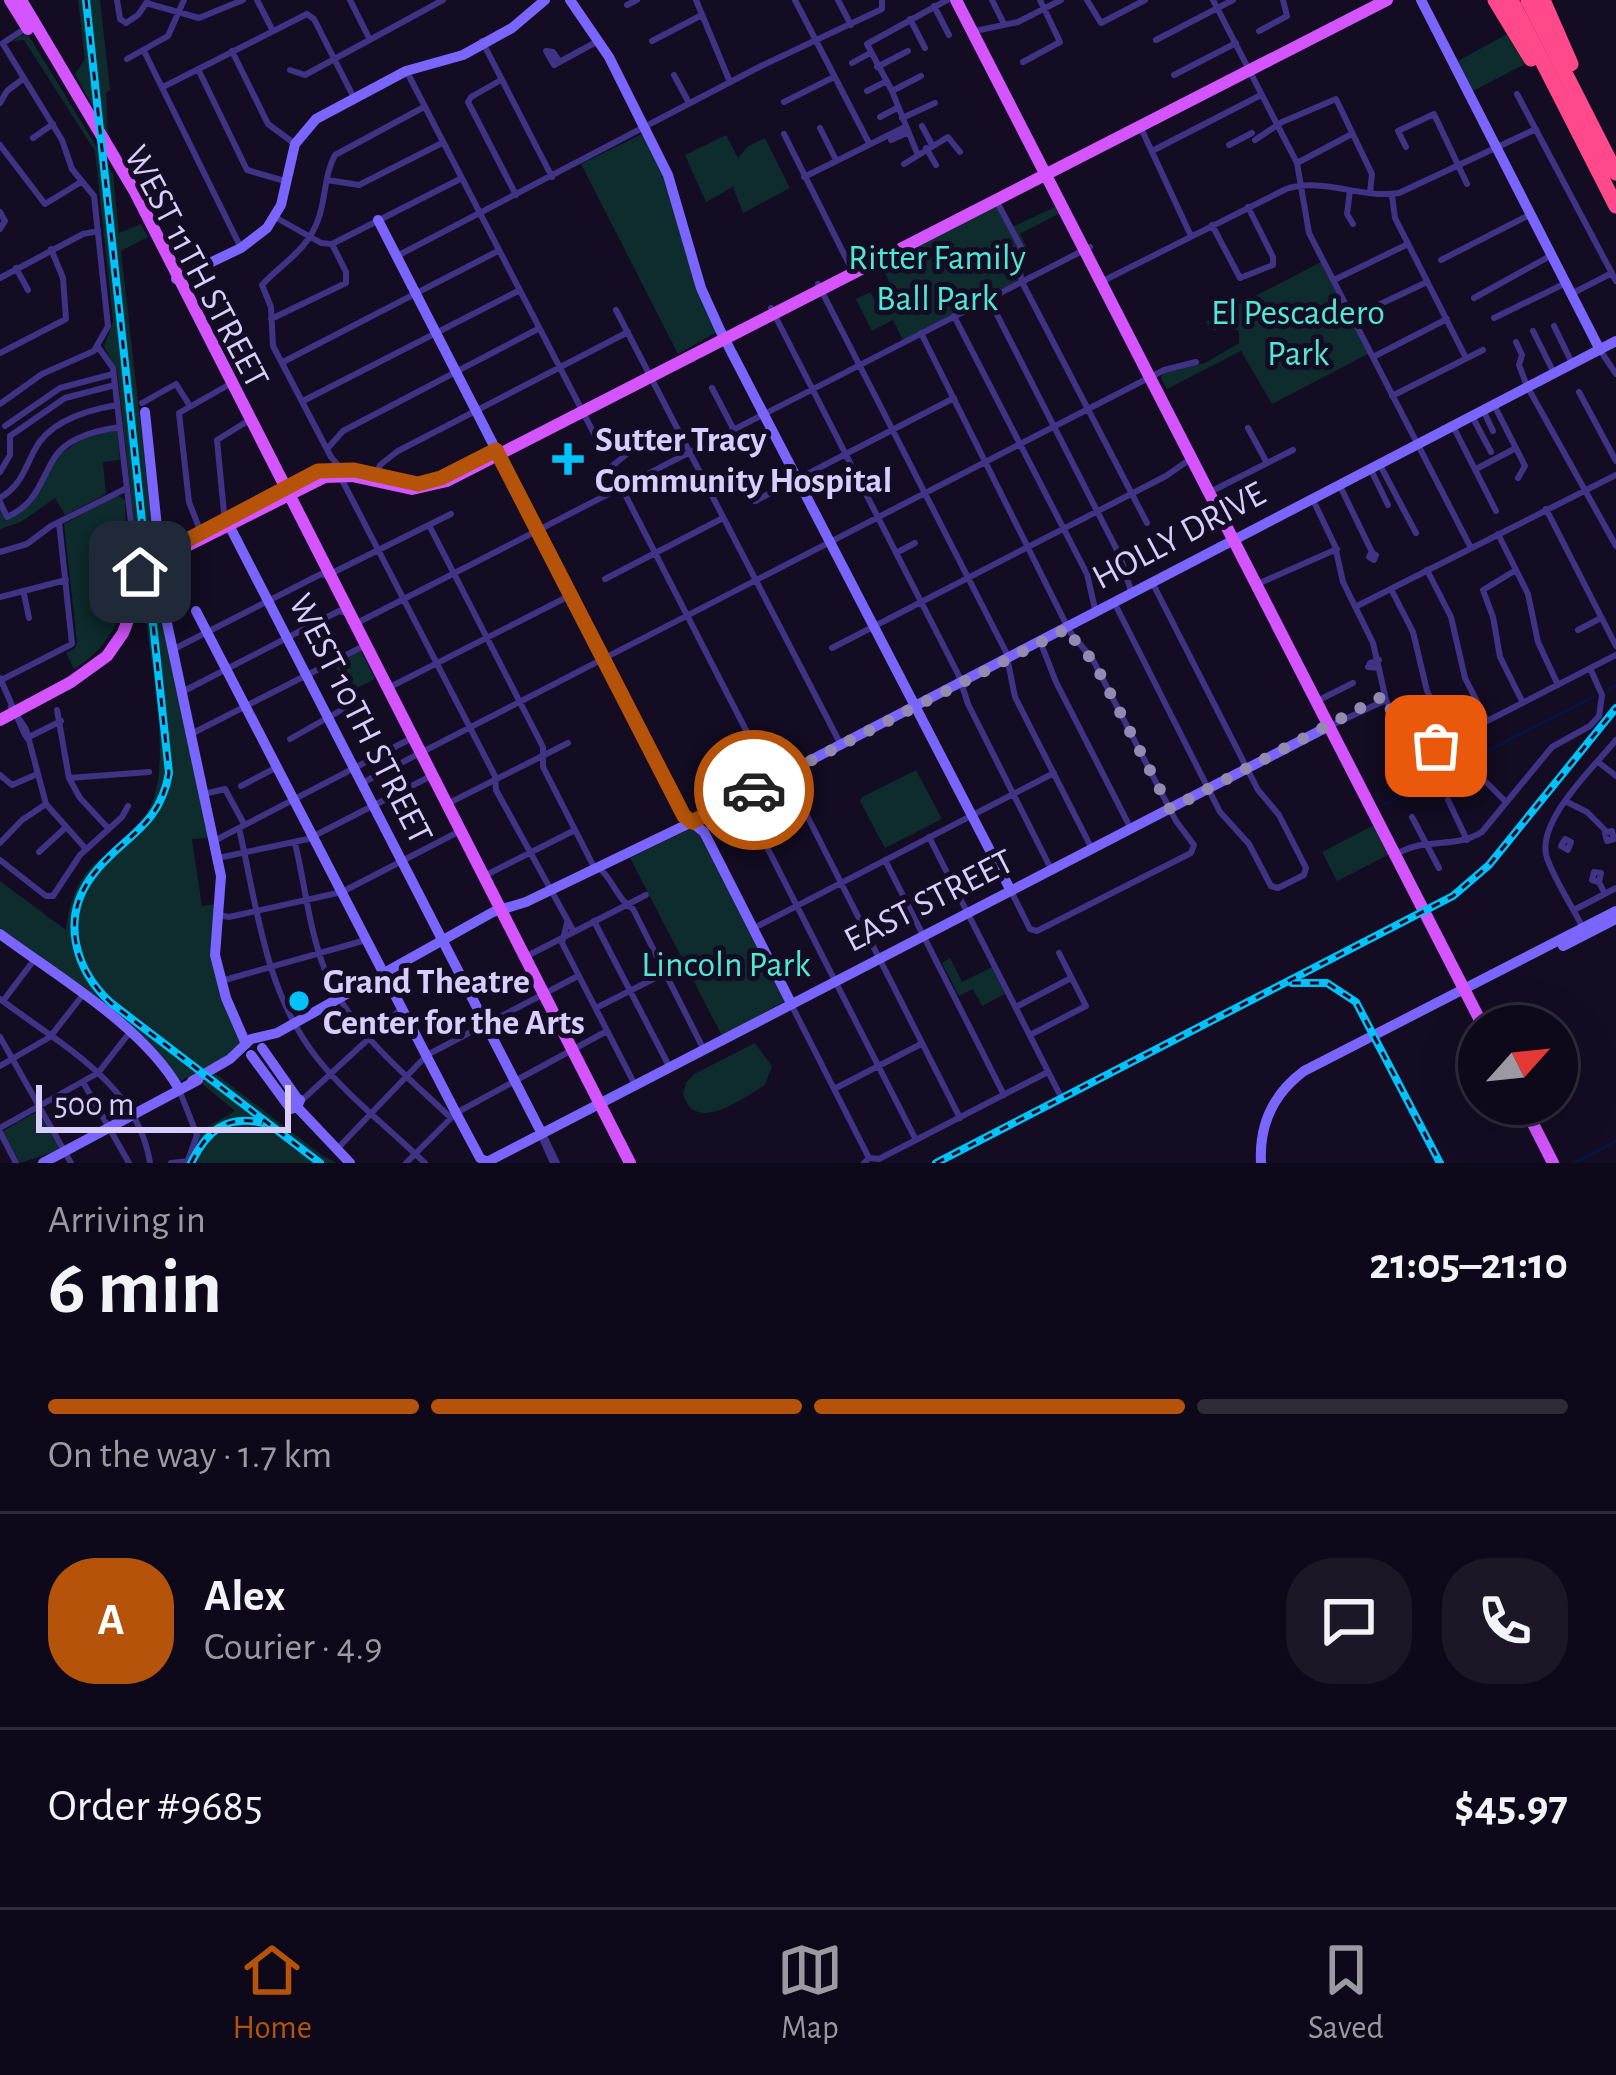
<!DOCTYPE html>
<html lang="en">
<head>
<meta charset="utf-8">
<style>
  body { margin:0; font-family:"Alegreya Sans",sans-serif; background:#1c1727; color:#f1f3f6; height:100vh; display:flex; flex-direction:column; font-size:45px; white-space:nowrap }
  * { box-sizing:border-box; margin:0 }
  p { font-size:39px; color:#9b9aa2 }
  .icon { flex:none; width:66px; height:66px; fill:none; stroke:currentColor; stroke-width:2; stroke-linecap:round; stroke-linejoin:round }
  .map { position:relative; height:1163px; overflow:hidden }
  .sheet { display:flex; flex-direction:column; background:#0e091a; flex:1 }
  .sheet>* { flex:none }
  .needle { width:78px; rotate:63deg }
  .fabs { position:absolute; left:1458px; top:1005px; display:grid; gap:24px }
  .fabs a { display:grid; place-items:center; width:120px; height:120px; border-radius:50%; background:#0e091a; box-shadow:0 12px 48px #0002,0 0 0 3px #2e2a39; font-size:60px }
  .scale { position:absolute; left:36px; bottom:30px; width:255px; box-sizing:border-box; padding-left:12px; border:6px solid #d9ceff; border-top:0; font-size:33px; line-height:42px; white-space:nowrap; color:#d9ceff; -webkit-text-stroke:9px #130c23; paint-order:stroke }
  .pin { position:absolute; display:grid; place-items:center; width:102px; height:102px; color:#fff; margin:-51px; border-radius:24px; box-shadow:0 6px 18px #0006 }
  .courier { position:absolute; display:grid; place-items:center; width:120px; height:120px; margin:-60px; border:9px solid #b45309; border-radius:50%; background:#fff; color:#222; box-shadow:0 3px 15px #0007 }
  .overview em { font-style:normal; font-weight:600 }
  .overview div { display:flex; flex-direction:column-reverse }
  .overview { display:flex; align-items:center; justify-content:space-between; height:204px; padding:0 48px }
  h1 { font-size:78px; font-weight:600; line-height:90px }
  .bar { display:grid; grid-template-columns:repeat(4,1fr); gap:18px 12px; align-content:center; height:144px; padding:0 48px }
  .bar i { height:15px; border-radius:9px; background:#2e2a39 }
  .bar .current { background:#b45309 }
  .bar p { grid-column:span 4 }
  .line { display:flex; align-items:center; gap:30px; padding:0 48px; border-top:3px solid #2e2a39 }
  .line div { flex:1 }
  .round { display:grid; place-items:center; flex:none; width:126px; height:126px; border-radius:48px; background:#1c1727 }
  .dock { display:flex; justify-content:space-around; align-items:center; height:168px; border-top:3px solid #2e2a39; background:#0e091a; font-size:33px; color:#9b9aa2 }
  .dock a { display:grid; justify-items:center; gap:6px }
  .dock .current { color:#b45309 }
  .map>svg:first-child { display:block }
</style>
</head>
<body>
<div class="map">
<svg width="1616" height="1163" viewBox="0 0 1616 1163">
  <rect width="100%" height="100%" fill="#130c23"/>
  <path fill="#0e2b2d" d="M78,0H100L110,90L106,93L108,135L75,74L85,59Z
    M24,34L29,36L113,174L119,233L141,224L148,237L121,251L155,551L141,567L131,553L135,532L117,369L104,347L113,321L95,151L24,40L13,41Z
    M1507,34L1525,64L1473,91L1458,61Z
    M642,134L659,162L717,332L678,354L581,164Z
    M726,135L738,158L748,146L765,138L790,188L743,213L733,187L706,202L685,155Z
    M993,202L1012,227L1057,206L1060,213L1020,234L1029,252L1017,281L903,340L893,320L872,331L856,299L870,292L877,304L895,294L879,261Z
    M1321,262L1368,354L1272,404L1241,351L1167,389L1161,378L1164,371L1205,363L1239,343V331L1222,324L1215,331L1205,322Z
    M117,429L120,460L103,462L106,494L65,515L55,498L21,522L0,529V507L5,521L32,503L58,456L85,437Z
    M117,495L125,500C127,526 121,553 136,575C121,615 112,646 74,669L66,653L75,648L77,642L64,524Z
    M156,572L209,838L192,839L202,906L218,904L211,937L243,1039L232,1053L181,1081L159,1057L0,931V881L66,930C76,851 115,863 148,811C174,768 150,659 144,608H137L131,633L126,631L144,581Z
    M361,651L375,679L349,692L335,665Z
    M916,770L942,819L885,848L860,801L862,797Z
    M1376,824L1390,854L1337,881L1322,852Z
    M692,828L699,831L785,1001L722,1036L630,858Z
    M950,958L962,982L992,967L1005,994L982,1006L973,989L959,996L942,963Z
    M755,1043L772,1066L765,1085C742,1099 695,1135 683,1094L686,1083L694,1074Z
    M216,1074L323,1156L337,1163H182L199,1134L198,1127L202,1130L235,1111L200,1082Z
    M38,1111L60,1150L20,1163L3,1131Z"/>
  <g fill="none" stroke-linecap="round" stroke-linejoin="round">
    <path stroke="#051442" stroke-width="3" d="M1608,689L1616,685
      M1385,804L1595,696
      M1574,1163L1616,1141"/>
    <path stroke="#403386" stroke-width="6" d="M117,0L120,19L126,23L138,15L147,2
      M257,0L273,31
      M350,0L370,40
      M696,0L730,82
      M795,0L869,143
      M838,0L851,25
      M992,0L1004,24
      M1087,0L1101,23L1145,0
      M1213,0L1297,163L1309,233L1471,548
      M146,3L199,18L243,0
      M627,5L637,0
      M934,6L949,35
      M910,19L925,48
      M975,31L1018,22L1061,0
      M1259,31L1287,16L1283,0
      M1156,40L1233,0
      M482,41L552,177
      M652,41L702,15
      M3,43L26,28
      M144,51L241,248
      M232,51L268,124L295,144
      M127,59L168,36L184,0
      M559,61L553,52L546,51L554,65L598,41
      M1023,62L1060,42L1040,0
      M852,63L870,53
      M877,67L908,51
      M198,69L247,170L285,181
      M290,70L305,75L443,0
      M407,72L602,449L621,440L628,453L611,467L772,781
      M674,75L689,103
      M1174,75L1236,43
      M501,80L471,97L468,102L516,195
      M163,87L307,14L314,19L354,98
      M867,91L887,81
      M892,91L921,76
      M1517,94L1616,281
      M784,102L834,77
      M0,103L7,91L24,78
      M880,117L897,108
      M902,118L935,103
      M922,126L932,145
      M1140,126L1191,236
      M820,128L836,160
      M784,134L853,272
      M33,138L53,124
      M891,140L907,133
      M1255,140L1282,122L1336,99L1372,174L1370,193
      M0,145L45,204L81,182
      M1229,145L1252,133
      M1406,147L1398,131L1434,114L1467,184
      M926,148L936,165
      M1152,151L1261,95
      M917,153L892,91L867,44L947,0
      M1297,163L1352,134
      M904,164L948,137L960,152
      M804,177L905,127
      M327,180L359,185L442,143
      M1350,190L1347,214L1353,224
      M1392,195L1395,218L1466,358
      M996,200L1024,253L1019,269L1022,282L1147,523
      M0,212L5,221L0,229
      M275,217L321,243L332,244L460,179
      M1212,225L1240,278L1273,265V257L1248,207
      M397,256L761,66L882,9V0
      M1441,260L1529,215
      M16,268L28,290
      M0,278L83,234L98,231
      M1334,280L1408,244
      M1101,282L1286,189C1324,177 1360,199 1399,193L1536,129
      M818,284L1006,652L1015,697L1092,849
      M1573,293L1612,273
      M1474,298L1550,256
      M989,299L1120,556L1131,591
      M771,308L959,676L968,704L1051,869
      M616,310L840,743
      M954,316L1087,574L1095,609
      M1353,317L1427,282
      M1494,318L1566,283
      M271,319L346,283V272L332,244
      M1554,326L1572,363
      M1533,331L1554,373
      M921,333L1070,632L1093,660L1176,821L1194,845L1191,853L1037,931L1030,929L1012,893
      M1516,342L1522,355L1519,365L1527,386L1616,546
      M98,347L113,368L132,532L129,555L142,573
      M1600,350L1616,374
      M0,353L66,319L63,278L51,249
      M1373,357L1447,319
      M283,362L498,251
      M712,388L734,430
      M1579,392L1616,461
      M1392,396L1483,350
      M303,401L518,291
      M142,403L176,384L190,406
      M0,404L42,374L94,351L108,326L94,196L72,169L62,140L3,44
      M1495,407L1525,466L1518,478
      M1484,412L1493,431
      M1473,418L1491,452
      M5,426L60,388L113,374
      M1248,428L1267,463
      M1454,428L1496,511
      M10,436L65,398L115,385
      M327,449L343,431L536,330
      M1380,465L1416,533
      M1478,468L1516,448
      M341,469L331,457L273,346L271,307L262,285C282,263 307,251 318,220C326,199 324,175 335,155L424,107
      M1371,470L1388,505
      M0,472L10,455V437
      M376,477L380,465L398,451L628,332
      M747,477L756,501
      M341,478L495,776L496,790L574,932
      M1340,486L1372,552
      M1212,491L1293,450
      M0,498C20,486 24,471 34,451C48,422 87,410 117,405
      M1313,500L1335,546L1343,582L1373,643L1386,700L1400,728L1417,743L1442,744L1616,655
      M755,501L954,398
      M0,502L7,517C36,504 39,484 53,460C65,438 98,430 120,427
      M1546,509L1616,646
      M225,523L217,440L251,419
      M429,525L543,747V767L593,865C611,872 615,898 633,909L703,1048
      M1498,534L1528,594L1538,642L1558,685
      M202,535L189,502L179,413L230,384
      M0,552L27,544L51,526L127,488
      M896,553L915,543
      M1371,553L1376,555L1374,560L1369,557Z
      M1427,570L1451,617L1465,678L1487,721
      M1516,570L1483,590L1493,617L1500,657L1522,701
      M330,574L451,514
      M605,579L723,518
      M1262,582L1337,549
      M1391,589L1413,632L1427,691L1451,739
      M24,594L29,618
      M0,597L66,580
      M1115,604L1220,812L1249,844L1271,886L1278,888L1304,875L1306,868L1279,815L1258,790L1153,584
      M1355,607L1616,475
      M357,623L1090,247
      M1578,630L1601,618
      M1040,641L1056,682L1130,827
      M832,648L1166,476L1189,460
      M172,650L321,574L328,576
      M1379,660L1370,663L1368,667L1379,668
      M0,678L25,735
      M1,680L72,644L59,522
      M390,687L571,595
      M182,692L339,611L347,613
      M1323,698L1353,683
      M11,707L26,729L46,804L86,849
      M57,710L69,778L80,798L109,829
      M1330,726L1386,700
      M191,734L364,646
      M27,738L61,721
      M290,739L352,704
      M1417,743L1414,758L1419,757L1422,745
      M1598,762L1616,776
      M786,774L960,1118
      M0,775L12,785L35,775
      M69,778L149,772
      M1485,781L1506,802
      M364,782L1164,370L1196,362
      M241,786L275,768
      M204,794L225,789L244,824
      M741,796L916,1140
      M1448,800L1467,840
      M1565,801L1587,812L1606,831
      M449,803L568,743
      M1412,817L1439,868
      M239,828C257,907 265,992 317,1058C348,1097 389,1128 425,1163
      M1612,831L1614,839L1607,841L1605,833Z
      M929,837L1059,1093
      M1565,839L1571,842L1568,850L1561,846Z
      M214,841L412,738
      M0,843L22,820L46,804
      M295,843C305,884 309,930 325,970C350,1031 404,1073 451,1118
      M39,852L65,828
      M1397,854C1424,837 1455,849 1482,832L1552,747L1590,726L1599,716L1602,695L1590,668
      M218,858L308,839L431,776
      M0,860L46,896H53L80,855L122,817L128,806
      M885,860L1004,1095
      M486,875L575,830
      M1599,882L1601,873L1594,872L1592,880L1599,882L1605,894
      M1574,910L1616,888
      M219,915L229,917L342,892L460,831
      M594,921L669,1066
      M567,923L562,943L634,1083
      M1582,926C1571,904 1555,881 1547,858C1535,822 1594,767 1616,740
      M754,928L1054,773
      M527,956L646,895
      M221,981L366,940
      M0,999C59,1044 138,1083 150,1163
      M3,1001L34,960
      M792,1006L869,1158
      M1016,1007L1071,978
      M596,1008L679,966
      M1030,1035L1086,1006L1059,953
      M0,1037L71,1163
      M0,1066L50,1037L82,996
      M83,1082L129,1163
      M834,1089L921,1044
      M180,1092L197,1135L187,1163
      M300,1102L402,1008
      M0,1128L98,1073L130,1032
      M0,1132L16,1163
      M543,1134L557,1163
      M541,1136L553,1163
      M339,1147L427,1055L578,976
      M171,1163L189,1161
      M406,1163L456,1113L607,1031
      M864,1163L869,1158L879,1159L1048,1072"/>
    <path stroke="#7b65ff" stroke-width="10" d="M570,0L609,57L668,175L701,288L720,330L1011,891
      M1421,0L1600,350
      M378,220L684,816L704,832L791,1003
      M176,279L241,248L267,228L281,205L295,144L316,119L406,71L463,55L512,28L545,0
      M145,412L167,623L221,876L215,955L226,998L246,1044
      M243,509L230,521V527L541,1132
      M196,611L456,1113L480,1158L487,1162
      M0,934C58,977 143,1026 179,1089
      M1563,946L1616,919
      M262,1048L297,1098
      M251,1055L290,1108
      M192,1081L230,1059L251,1039L277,1033L493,912L526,902L692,822L1616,341
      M297,1107L300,1100L296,1098L291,1109L297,1107L350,1163
      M43,1163L198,1080
      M485,1163L1329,726
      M1261,1163C1259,1125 1273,1094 1304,1071L1616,911"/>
    <path stroke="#d455ff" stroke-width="12" d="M10,0L28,29
      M21,0L135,192L630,1163
      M956,0L1483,1026
      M0,720L71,682L107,656L123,633L145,575L165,557L325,477L352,476L412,489L447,481L1387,0
      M1523,1104L1553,1163"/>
    <path stroke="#ff498a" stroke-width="15" d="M1495,0L1531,59
      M1511,0L1616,206
      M1528,0L1616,173
      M1543,0L1571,64"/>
    <g stroke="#00c1f9" stroke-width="8">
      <path id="rail" d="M86,0L169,773C159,829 122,836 92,876C60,919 75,970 111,1003L320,1163
        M1292,983H1327L1356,1002L1440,1163
        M191,1163C207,1131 226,1114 263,1123
        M936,1163L1453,896L1489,865L1616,708"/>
    </g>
    <use href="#rail" stroke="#130c23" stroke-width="3" stroke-dasharray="9" stroke-linecap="butt"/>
  </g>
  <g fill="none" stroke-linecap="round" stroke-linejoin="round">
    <path stroke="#948ab2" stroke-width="12" stroke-dasharray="0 21.6" d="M754,790L1068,628L1078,646L1093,660L1170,809L1385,695C1395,722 1405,744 1436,746"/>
    <path stroke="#b45309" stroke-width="15" d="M140,572L159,555L318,471L354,470L418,484L441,478L496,450L684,816L692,822L754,790"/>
  </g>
  <g fill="#00c1f9" stroke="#130c23" stroke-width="4.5">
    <path d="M562 441h12v12h12v12h-12v12h-12v-12h-12v-12h12z"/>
    <circle cx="299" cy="1001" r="12"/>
  </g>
  <g text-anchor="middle" stroke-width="10" stroke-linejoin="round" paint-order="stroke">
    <g font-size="36" fill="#50e8d5" stroke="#130c23">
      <text x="937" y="269">Ritter Family<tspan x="937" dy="41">Ball Park</tspan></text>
      <text x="1298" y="324">El Pescadero<tspan x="1298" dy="41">Park</tspan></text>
      <text x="726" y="976">Lincoln Park</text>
    </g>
    <g font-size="36" fill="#d9ceff" stroke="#130c23">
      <text transform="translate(198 266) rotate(62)" y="13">WEST 11TH STREET</text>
      <text transform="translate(1178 534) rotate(-28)" y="13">HOLLY DRIVE</text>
      <text transform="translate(362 718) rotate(63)" y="13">WEST 10TH STREET</text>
      <text transform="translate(928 899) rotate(-27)" y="13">EAST STREET</text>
    </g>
    <g font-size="36" font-weight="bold" fill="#d9ceff" stroke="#130c23" text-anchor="start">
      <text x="595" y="451">Sutter Tracy<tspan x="595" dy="41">Community Hospital</tspan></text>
      <text x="323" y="993">Grand Theatre<tspan x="323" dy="41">Center for the Arts</tspan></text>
    </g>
  </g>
</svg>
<div class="fabs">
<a><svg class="needle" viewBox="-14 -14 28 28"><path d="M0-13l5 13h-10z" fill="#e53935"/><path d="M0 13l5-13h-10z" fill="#9b9aa2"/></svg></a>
</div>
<div class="scale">500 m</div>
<div class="pin" style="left:1436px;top:746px;background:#ea580c"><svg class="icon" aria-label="bag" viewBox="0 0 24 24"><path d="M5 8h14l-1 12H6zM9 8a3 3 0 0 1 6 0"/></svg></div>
<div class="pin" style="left:140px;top:572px;background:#1f2937"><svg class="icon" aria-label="home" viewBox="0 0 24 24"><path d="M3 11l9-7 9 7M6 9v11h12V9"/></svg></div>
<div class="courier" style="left:754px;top:790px"><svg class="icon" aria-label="car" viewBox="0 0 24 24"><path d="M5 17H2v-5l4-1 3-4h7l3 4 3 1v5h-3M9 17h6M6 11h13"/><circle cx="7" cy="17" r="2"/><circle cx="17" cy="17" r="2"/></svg></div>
</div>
<section class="sheet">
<div class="overview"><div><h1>6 min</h1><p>Arriving in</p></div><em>21:05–21:10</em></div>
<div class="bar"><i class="current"></i><i class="current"></i><i class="current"></i><i></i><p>On the way · 1.7 km</p></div>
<div class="line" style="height:216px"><b class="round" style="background:#b45309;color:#fff">A</b><div><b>Alex</b><p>Courier · 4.9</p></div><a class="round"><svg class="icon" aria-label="chat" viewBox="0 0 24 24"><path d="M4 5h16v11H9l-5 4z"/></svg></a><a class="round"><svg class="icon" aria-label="phone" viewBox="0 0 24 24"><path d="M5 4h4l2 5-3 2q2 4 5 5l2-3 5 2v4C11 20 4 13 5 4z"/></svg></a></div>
<div class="line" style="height:156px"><div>Order #9685</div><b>$45.97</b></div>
</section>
<nav class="dock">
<a class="current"><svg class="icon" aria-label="home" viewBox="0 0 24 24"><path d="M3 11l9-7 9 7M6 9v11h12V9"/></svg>Home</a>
<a><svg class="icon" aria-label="map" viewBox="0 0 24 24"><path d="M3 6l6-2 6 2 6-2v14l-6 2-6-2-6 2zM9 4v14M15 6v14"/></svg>Map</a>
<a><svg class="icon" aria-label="saved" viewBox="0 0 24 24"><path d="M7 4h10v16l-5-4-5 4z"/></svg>Saved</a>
</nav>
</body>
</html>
